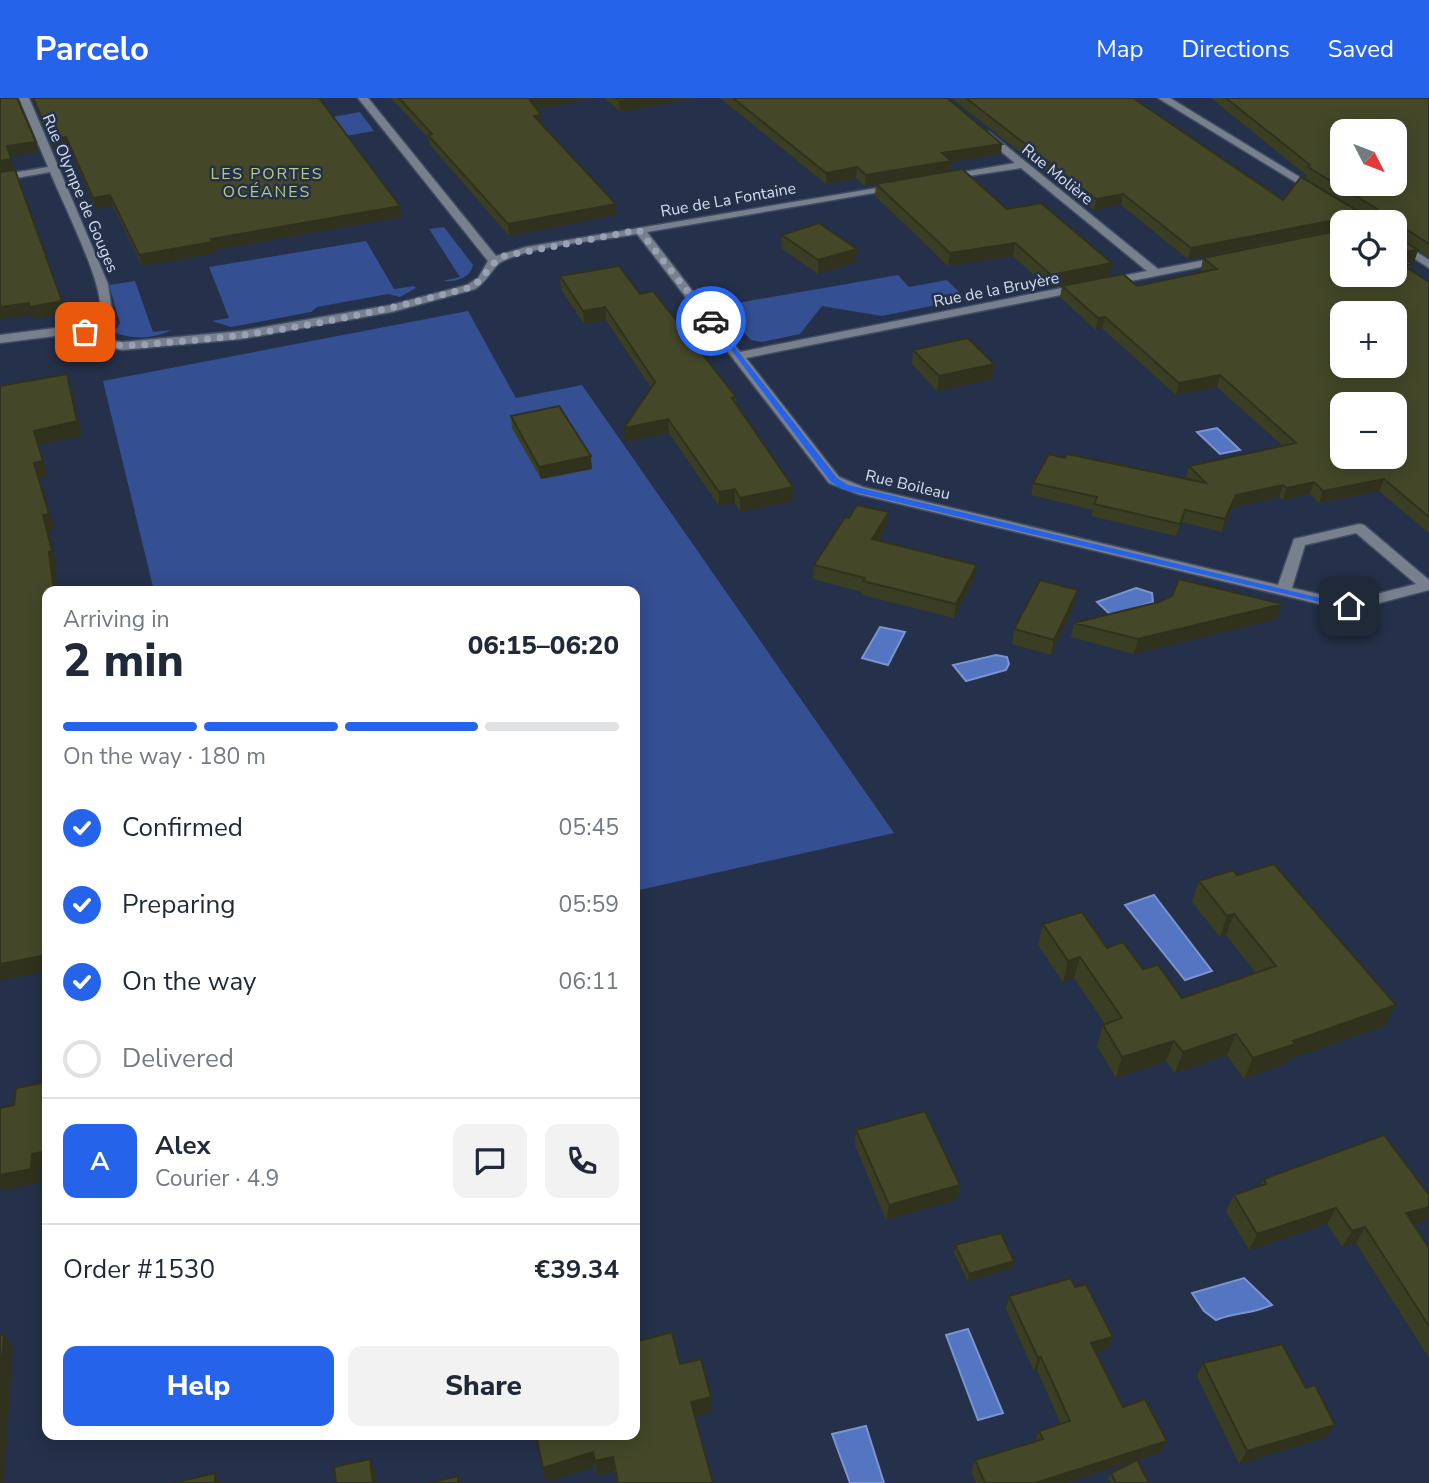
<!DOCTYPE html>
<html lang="en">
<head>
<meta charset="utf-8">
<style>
  body { margin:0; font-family:"Nunito Sans",sans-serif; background:#f2f2f3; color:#1f2937; height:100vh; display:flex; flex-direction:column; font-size:26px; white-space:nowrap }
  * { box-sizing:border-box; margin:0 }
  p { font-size:23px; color:#747a83 }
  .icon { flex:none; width:38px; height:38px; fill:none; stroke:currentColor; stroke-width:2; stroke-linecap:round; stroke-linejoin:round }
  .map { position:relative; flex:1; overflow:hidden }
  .drawer { position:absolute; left:42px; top:488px; width:598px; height:854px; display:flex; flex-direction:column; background:#fff; border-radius:14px; box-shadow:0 4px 18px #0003 }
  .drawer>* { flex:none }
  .needle { width:46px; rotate:132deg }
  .buttons { position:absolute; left:1330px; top:21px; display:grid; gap:14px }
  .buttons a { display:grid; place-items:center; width:77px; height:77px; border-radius:14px; background:#fff; box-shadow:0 4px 18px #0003; font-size:35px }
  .pin { position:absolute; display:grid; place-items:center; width:60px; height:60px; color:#fff; margin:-30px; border-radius:14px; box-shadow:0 4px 10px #0006 }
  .courier { position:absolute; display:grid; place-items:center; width:70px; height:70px; margin:-35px; border:5px solid #2563eb; border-radius:50%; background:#fff; color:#222; box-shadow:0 2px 9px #0007 }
  .headline em { font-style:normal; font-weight:800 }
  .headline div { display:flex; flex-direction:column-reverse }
  .headline { display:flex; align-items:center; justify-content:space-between; height:119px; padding:0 21px }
  h1 { font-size:46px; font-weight:800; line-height:52px }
  .bar { display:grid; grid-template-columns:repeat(4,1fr); gap:10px 7px; align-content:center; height:84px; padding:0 21px }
  .bar i { height:9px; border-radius:5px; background:#e0e1e3 }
  .bar .current { background:#2563eb }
  .bar p { grid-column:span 4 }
  .line { display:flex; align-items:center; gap:18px; padding:0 21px; border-top:2px solid #e0e1e3 }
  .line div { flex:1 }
  .round { display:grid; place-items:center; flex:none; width:74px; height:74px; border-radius:14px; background:#f2f2f3 }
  ol { padding:0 21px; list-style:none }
  li { display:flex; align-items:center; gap:21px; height:77px }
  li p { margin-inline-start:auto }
  li .icon { padding:7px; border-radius:50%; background:#2563eb; color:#fff; stroke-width:4 }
  li:last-child { color:#747a83 }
  li i { width:38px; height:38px; border:4px solid #e0e1e3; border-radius:50% }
  .action { display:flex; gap:14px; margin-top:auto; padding:14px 21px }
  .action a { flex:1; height:80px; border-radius:14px; background:#2563eb; color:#fff; font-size:28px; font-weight:800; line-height:80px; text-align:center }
  .action a+a { background:#f2f2f3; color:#1f2937 }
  header { display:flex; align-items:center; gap:42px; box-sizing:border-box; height:98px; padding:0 35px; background:#2563eb; color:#fff }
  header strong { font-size:33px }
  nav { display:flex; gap:38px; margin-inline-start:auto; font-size:24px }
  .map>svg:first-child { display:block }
</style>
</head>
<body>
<header>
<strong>Parcelo</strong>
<nav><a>Map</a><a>Directions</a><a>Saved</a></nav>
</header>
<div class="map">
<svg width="1429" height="1385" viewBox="0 0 1429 1385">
  <rect width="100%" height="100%" fill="#25314a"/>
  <path fill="#344f92" d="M360,14L374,33L340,39L327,20Z
    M444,129L473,167C470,181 455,184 443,183L460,179L429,131Z
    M366,143L394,191L414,188L416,190L400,199L388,196L317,209L311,214L231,229L212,223L229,220L209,169Z
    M898,177L909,189L947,182L966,201L882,218L822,208L800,236L762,244L751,242L720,208Z
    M135,183L153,234L171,232C155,241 130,242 114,234L120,225L109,187Z
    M468,213L516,300L582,287L894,735L635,793V494L154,493L103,283Z"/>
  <path fill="#5475c2" stroke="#7b94d0" stroke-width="2" d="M1217,330L1240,352L1220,356L1197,334Z
    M1136,490L1152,495L1153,504L1112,518L1097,504Z
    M880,529L905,534L888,567L862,560Z
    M996,557L1007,559L1009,566L1006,572L966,583L953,567Z
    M1154,797L1212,873L1185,882L1125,807Z
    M1244,1180L1272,1207C1250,1217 1239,1213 1216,1222L1204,1213L1192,1195Z
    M968,1231L1003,1315L978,1322L946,1237Z
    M866,1328L884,1385H850L832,1336Z"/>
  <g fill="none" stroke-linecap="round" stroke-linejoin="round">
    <g stroke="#414d64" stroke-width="3">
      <path id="minor" d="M19,0H29L108,186L112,215L93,234L105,241L122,244L241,233L391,207L467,187L478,180L488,163L358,0H368L496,158L526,149L901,86L902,88L897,91L647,134L740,254L1147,173L1021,70L942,82L941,80L946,77L1015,65L980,36L989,34L1158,171L1226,158L1232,161L1226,164L746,260L839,379L863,389L1278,487L1294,441L1359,426L1364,427L1429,482V492L1349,513L858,396L829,385L637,136C598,143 535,147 501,164C493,169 487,184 475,191L392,214L241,241L122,252L97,247L82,238L63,237L0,245V237L63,229L82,230C89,225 99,220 100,211C104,187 61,101 50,74L0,83V77L48,69ZM1356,435L1416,486L1349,503L1292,490L1305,447Z
        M1158,0H1170L1324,94L1315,96Z
        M1395,140L1429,162V170L1395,148Z"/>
    </g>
    <use href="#minor" fill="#79808d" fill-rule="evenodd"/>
  </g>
  <path fill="#3a3e23" d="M32,0H328L320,1L402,119L214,152L215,155L142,168L113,108L96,111L69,49L54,52Z
    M391,0H596L537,11L541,17V27L616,106V117L509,138L430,47L429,41Z
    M605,0H696L620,14Z
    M720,0H947L1001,56L950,64V73L1007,111L1112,165L1109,178L1049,190L1013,158L948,168L875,98L876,86L865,88L856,80L826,86Z
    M951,0H1133L1283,102L1363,115L1305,80L1306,77L1211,0H1429V160L1418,152L1414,164H1410L1412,166L1410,172L1429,184V435L1379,393L1319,405L1310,396L1283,402L1279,399L1233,410L1222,434L1182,424L1176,438L1091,418L1093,412L1031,397L1033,385L1186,380L1189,368L1283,348L1217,289L1176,297L1102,230L1096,232L1060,199L1062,188H1137L1204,174L1201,171L1203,160L1395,124H1342V132L1188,161L1121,107L1094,112Z
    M782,137L856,164L818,176L781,150Z
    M560,178L640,196L736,299V304L793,389L792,403L740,414L735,405L719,408L669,335L625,344L651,290L606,222L584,226L561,192Z
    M913,252L994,266L992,281L937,293L912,266Z
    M511,318L592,371L541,381L512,330Z
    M887,428L878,443L977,467L974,481L954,520L862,497V494L813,481L814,467Z
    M1075,506L1051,557L1012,546L1014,531Z
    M1277,521L1134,556L1071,539L1074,525Z
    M1199,783L1385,928L1287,962L1285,966L1244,981L1227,957L1175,975L1166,963L1116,980L1097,948L1103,927L1105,926L1074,880L1063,884L1038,847L1043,826L1107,850L1143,871L1182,900L1256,875L1226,837L1220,839L1192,804Z
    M856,1032L960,1087L957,1102L886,1122L855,1047Z
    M1264,1081L1429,1097V1118L1426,1123L1413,1126L1429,1150V1260L1356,1145L1342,1149L1327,1126L1249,1152L1226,1113L1234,1097L1260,1088Z
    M955,1147L1012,1170L968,1184L954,1154Z
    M1075,1189L1113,1239L1108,1251L1096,1255L1123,1309L1167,1343L1161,1354L1066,1385H976L971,1374L975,1362L1035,1344L1039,1333L1061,1326L1037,1272L1034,1273L1006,1211L1009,1198Z
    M635,1244L680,1266L711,1314L694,1318L713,1385H617L614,1373L597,1378L595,1369L546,1384L536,1337H635Z
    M1203,1265L1327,1339L1239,1366L1197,1278Z
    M1111,1375L1149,1385H1110L1108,1381Z"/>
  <path fill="#30321d" d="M541,0H596L531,12L530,2Z
    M638,0H696L620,14L619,3Z
    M541,17V28L534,18Z
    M66,39L69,49L54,52L51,41Z
    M36,44L39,54L10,59L7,48Z
    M1002,46L1001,56L950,64L949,74L865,88L866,77L942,55Z
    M11,61L15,72L0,75V63Z
    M857,69L856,80L826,86V75Z
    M1123,96L1121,107L1094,112L1096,101Z
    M110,97L113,108L96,111L93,100Z
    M616,106V117L509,138L508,126Z
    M400,108L402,119L214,152L215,155L142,168L139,157L211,141Z
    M1345,120L1344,124H1342L1341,131L1188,161L1191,150Z
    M1015,145L1013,158L948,168L950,155Z
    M857,151L856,164L818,176V162Z
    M1418,152L1414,164L1395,166L1397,155Z
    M1112,165L1109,178L1049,190L1051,177Z
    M62,203L66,214L34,221L32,217L0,221V209L29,205Z
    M605,209L606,222L584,226L583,213Z
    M1105,219L1102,230L1096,232L1098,220Z
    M994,266L992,281L937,293L939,278Z
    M67,276L72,291L82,338L39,347L48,378L40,380L55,431L49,432L57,468L55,469L58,494H54L43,417L34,365V333Z
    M1220,277L1217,289L1176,297L1179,285Z
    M668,321L669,335L625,344L624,330Z
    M591,358L592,371L541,381L539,369Z
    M1384,381L1379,393L1319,405L1323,393Z
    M1314,384L1310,396L1283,402L1287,390Z
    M1283,387L1279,399L1233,410L1222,434L1225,421L1236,397Z
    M793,389L792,403L740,414V400Z
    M735,391V405L719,408V394Z
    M1185,412L1182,424L1176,438L1180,426Z
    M889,414L887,428L870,455L872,441Z
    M977,467L974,481L954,520L956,506Z
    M1078,492L1075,506L1051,557L1054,542Z
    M1282,506L1277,521L1134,556L1138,541Z
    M1234,816L1226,837L1220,839L1227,818Z
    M47,857V873L0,883V866Z
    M1080,859L1074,880L1063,884L1068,863Z
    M1396,907L1385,928L1287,962L1285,966L1244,981L1253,960L1293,943Z
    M1236,936L1227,957L1175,975L1183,954Z
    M1174,943L1166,963L1116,980L1122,959Z
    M47,1053V1069L40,1070V1085L3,1093L0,1089V1077L32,1056Z
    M960,1087L957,1102L886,1122L889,1107Z
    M1429,1109V1118L1426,1123L1396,1131L1406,1115Z
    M1336,1110L1327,1126L1249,1152L1257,1136Z
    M1365,1129L1356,1145L1342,1149L1352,1133Z
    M1014,1163L1012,1170L968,1184L969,1176Z
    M4,1236L13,1249L4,1385H0V1286Z
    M1113,1239L1108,1251L1086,1258L1091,1245Z
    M1041,1259L1037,1272L1034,1273L1038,1260Z
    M711,1299V1314L691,1319V1304Z
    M1335,1327L1327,1339L1239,1366L1247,1353Z
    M1167,1343L1161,1354L1066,1385H1035Z
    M593,1354L595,1369L546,1384L543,1370Z
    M613,1359L614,1373L597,1378L595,1363Z
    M370,1361L375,1373L377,1385H373Z
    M215,1375L221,1385H215Z"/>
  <path fill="#444829" stroke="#30321d" stroke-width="2" fill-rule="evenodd" d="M0,0H17L36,44L7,48L11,61L0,63Z
    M33,0H319L400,108L211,141L212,144L139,157L110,97L93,100L66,39L51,41Z
    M399,0H541L530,2L541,17L534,18L616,106L508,126L428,37L432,36Z
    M616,0H638L619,3Z
    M733,0H947L1002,46L942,55L951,63L866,77L857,69L826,75Z
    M966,0H1133L1283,102L1301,79L1361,115L1375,116L1377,111L1308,69L1310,67L1226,0H1429V146L1400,127H1397V139L1418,152L1397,155L1412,166L1404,168L1429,184V419L1384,381L1323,393L1314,384L1287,390L1283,387L1236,397L1225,421L1185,412L1180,426L1094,406L1097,399L1033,385L1049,356L1065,360L1067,356L1206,385L1189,368L1296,345L1220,277L1179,285L1105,219L1098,220L1062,188L1123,176L1137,188L1217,171L1203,160L1342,132V177H1395V124H1348V123L1345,120L1191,150L1123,96L1096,101ZM1342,33H1395V86H1342ZM1342,215H1395V268H1342ZM1342,306H1395V359H1342Z
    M962,71L1007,111L1041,105L1112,165L1051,177L1015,145L950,155L876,86Z
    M15,72L62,203L30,209L29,205L0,209V74Z
    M819,125L857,151L818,162L782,137Z
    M619,168L640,196L653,193L736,299L732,300L793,389L740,400L735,391L719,394L668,321L624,330L655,284L605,209L583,213L560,178Z
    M968,240L994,266L939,278L913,252Z
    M67,276L77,323L34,333L43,363L34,365L49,416L43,417L52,453L49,454L54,494H47V857L0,866V288Z
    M559,308L591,358L539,369L511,318Z
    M857,407L889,414L872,441L977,467L956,506L863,483L865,480L814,467L845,419L849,420Z
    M1179,481L1282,506L1138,541L1074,525L1159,504L1172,498Z
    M1040,482L1078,492L1054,542L1014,531Z
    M1274,766L1396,907L1293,943L1295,946L1253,960L1236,936L1183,954L1174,943L1122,959L1103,927L1122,920L1080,859L1068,863L1043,826L1082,814L1107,850L1123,844L1143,871L1158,867L1182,900L1276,868L1234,816L1227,818L1199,783L1233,772L1237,777Z
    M47,984V1053L32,1056L31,1071L0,1077V1010L14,1007L16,990Z
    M925,1013L960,1087L889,1107L856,1032Z
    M1384,1037L1429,1097V1109L1406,1115L1429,1150V1228L1365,1129L1352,1133L1336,1110L1257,1136L1234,1097L1266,1086L1264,1081Z
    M1001,1135L1014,1163L969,1176L955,1147Z
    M1071,1180L1075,1189L1086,1186L1113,1239L1091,1245L1123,1309L1145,1301L1167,1343L1035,1385H985L975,1362L1043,1341L1039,1333L1070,1323L1041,1259L1038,1260L1009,1198Z
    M672,1234L680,1266L701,1261L711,1299L691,1304L713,1385H618L613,1359L595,1363L593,1354L543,1370L536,1337H635V1273H637L635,1267V1244Z
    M4,1236L0,1286V1237Z
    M1282,1246L1306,1290L1315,1287L1335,1327L1247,1353L1203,1265Z
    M370,1361L373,1385H336L334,1369Z
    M1137,1362L1149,1385H1116L1111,1375Z
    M215,1375V1385H173Z
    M458,1378V1385H428Z"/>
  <path fill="#2563eb" d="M708,221H713L837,380L848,387L1354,508L1349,511L842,391L831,384Z"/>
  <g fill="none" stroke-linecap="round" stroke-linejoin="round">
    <path stroke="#98a1b5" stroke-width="7" stroke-dasharray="0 12.6" d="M85,234C91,238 97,243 104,245C126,250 150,246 173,244C273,237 374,216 471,189C486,180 489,165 504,158L639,132L711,223"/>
  </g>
  <g text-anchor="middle" stroke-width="5" stroke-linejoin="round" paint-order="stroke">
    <g font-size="16" letter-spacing="2" fill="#bdc97d" stroke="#25314a">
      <text x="267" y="81">LES PORTES<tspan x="267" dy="18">OCÉANES</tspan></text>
    </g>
    <g font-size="16" fill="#d6deef" stroke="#25314a">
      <text transform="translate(1058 76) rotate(39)" y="6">Rue Molière</text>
      <text transform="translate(81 95) rotate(67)" y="6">Rue Olympe de Gouges</text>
      <text transform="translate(728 101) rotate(-10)" y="6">Rue de La Fontaine</text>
      <text transform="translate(996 191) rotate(-11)" y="6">Rue de la Bruyère</text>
      <text transform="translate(908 386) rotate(13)" y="6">Rue Boileau</text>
    </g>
  </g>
</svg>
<div class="buttons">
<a><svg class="needle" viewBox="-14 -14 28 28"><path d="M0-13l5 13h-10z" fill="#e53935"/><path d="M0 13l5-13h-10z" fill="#747a83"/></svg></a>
<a><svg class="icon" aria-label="locate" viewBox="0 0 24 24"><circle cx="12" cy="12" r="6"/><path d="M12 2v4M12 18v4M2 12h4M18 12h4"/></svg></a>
<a>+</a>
<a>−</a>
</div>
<div class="pin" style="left:85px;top:234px;background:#ea580c"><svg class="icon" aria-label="bag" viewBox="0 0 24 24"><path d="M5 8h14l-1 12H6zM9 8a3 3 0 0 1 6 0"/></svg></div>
<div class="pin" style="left:1349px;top:508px;background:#1f2937"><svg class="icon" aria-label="home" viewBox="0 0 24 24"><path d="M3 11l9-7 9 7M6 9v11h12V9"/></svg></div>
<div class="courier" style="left:711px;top:223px"><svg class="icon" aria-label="car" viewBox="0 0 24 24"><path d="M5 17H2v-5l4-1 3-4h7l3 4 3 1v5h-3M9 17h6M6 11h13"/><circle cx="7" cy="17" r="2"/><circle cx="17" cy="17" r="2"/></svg></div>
<section class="drawer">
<div class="headline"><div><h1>2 min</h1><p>Arriving in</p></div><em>06:15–06:20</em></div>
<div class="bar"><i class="current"></i><i class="current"></i><i class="current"></i><i></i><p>On the way · 180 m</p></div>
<ol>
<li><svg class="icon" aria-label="check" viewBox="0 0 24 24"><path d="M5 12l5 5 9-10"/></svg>Confirmed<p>05:45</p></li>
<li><svg class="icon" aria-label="check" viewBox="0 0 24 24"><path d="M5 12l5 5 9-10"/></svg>Preparing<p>05:59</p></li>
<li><svg class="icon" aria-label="check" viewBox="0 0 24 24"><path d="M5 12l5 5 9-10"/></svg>On the way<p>06:11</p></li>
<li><i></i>Delivered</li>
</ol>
<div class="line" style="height:126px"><b class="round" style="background:#2563eb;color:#fff">A</b><div><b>Alex</b><p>Courier · 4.9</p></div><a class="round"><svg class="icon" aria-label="chat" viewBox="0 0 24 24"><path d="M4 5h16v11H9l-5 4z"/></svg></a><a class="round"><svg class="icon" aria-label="phone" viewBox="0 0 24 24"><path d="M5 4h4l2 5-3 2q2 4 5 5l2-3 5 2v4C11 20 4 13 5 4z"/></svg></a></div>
<div class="line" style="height:91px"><div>Order #1530</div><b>€39.34</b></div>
<div class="action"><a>Help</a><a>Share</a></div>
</section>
</div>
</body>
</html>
